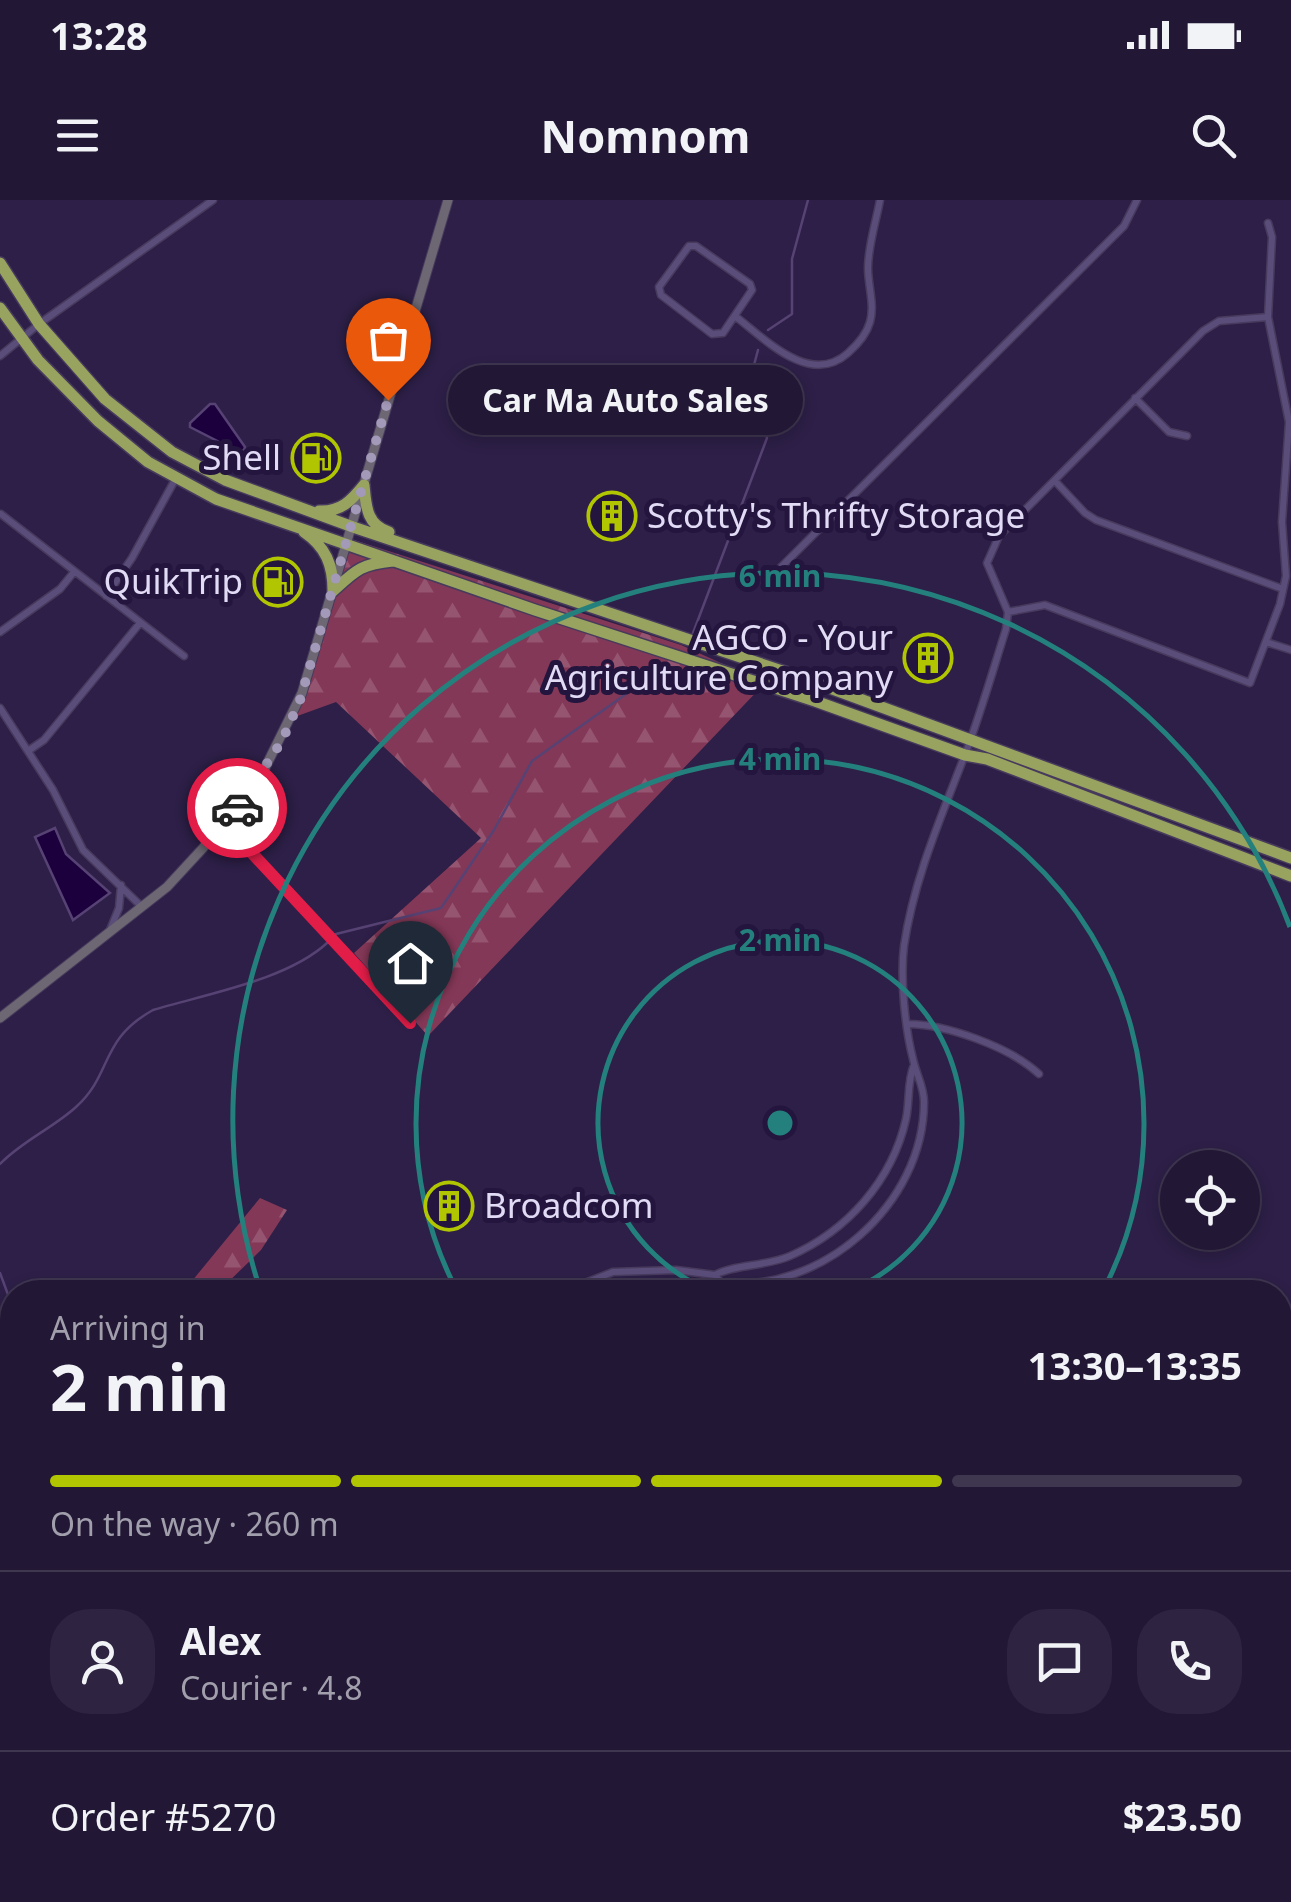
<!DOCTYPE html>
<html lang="en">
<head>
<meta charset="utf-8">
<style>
  body { margin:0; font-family:"Noto Sans",sans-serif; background:#2e2441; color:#f1f3f6; height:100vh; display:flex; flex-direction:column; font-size:38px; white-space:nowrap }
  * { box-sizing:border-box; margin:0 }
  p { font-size:32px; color:#a29fad }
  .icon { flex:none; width:55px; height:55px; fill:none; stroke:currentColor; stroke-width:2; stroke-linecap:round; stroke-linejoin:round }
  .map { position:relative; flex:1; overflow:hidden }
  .details { position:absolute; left:0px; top:1080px; width:1292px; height:622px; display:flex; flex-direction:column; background:#221735; border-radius:40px 40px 0 0; box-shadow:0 5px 15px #0003,0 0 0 2px #3f3650 }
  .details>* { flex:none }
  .buttons { position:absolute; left:1160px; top:950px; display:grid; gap:20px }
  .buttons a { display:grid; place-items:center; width:100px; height:100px; border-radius:50%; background:#221735; box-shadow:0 5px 15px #0003,0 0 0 2px #3f3650; font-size:50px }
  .pin { position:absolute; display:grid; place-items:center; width:85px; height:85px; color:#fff; margin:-102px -42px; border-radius:50% 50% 50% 0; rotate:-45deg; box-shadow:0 0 10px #0007 }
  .pin .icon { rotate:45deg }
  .courier { position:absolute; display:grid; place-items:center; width:100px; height:100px; margin:-50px; border:8px solid #e11d48; border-radius:50%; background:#fff; color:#222; box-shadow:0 2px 12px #0007 }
  .bubble { position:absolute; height:70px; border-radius:35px; background:#221735; box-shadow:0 5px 15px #0003,0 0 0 2px #3f3650; font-size:32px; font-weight:700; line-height:70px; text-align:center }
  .head em { font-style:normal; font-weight:700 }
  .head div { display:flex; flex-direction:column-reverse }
  .head { display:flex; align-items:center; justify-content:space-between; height:170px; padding:0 50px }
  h1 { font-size:65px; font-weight:700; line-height:75px }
  .bar { display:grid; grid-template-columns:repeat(4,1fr); gap:15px 10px; align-content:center; height:120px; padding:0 50px }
  .bar i { height:12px; border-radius:8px; background:#3f3650 }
  .bar .current { background:#b1c500 }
  .bar p { grid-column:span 4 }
  .line { display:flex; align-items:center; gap:25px; padding:0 50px; border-top:2px solid #3f3650 }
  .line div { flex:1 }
  .round { display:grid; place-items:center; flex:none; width:105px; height:105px; border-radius:40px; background:#2e2441 }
  .status { display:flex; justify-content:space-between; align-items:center; height:70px; padding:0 50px; background:#221735; direction:ltr }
  .status svg { height:28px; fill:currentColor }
  header { display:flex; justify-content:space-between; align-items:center; height:130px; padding:0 50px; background:#221735; font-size:45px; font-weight:700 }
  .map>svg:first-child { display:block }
</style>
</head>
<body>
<div class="status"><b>13:28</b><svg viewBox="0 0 49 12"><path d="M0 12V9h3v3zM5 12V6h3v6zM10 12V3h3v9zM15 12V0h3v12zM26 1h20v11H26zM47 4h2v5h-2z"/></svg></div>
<header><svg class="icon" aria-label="menu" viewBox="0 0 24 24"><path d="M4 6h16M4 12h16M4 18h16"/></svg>Nomnom<svg class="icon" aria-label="search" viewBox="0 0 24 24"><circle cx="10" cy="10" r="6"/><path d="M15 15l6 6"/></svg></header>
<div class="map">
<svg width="1291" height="1702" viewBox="0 0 1291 1702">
  <defs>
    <pattern id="grass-tufts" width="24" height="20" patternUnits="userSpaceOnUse" patternTransform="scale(2.5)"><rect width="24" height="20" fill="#692341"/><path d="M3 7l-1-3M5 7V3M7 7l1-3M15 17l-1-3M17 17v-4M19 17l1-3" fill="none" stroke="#7e425d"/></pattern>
    <pattern id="forest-firs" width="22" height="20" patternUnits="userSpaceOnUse" patternTransform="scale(2.5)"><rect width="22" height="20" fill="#843857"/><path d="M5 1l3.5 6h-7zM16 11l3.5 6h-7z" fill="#955470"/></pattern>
  </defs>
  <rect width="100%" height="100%" fill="#2d1f47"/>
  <path fill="url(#grass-tufts)" d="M602,1690H1029V1702H620Z"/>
  <path fill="url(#forest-firs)" d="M351,339L681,445L765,483L428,836L354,753L481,638L336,502L289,519L320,448Z
    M260,998L287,1010L261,1050L218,1092H183Z"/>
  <path fill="#692341" d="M0,1130L12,1136V1635L0,1632Z
    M155,1690H595L608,1702H185Z
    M1037,1690H1151V1702H1037Z
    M1163,1690H1277V1702H1163Z"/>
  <path fill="#1b003d" stroke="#574274" stroke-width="2.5" d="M210,204H215L245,247L244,250L239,252L190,227V223Z
    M55,628L66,654L110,693L73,720L35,637Z
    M0,1632L12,1635V1690H155L185,1702H36L0,1690Z"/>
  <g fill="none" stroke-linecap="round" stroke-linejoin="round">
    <path stroke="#574274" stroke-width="2.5" d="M768,130L792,114V59L808,0
      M693,433L767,238L754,165L758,150
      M336,734L441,708L494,630L532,561L654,474
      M0,964C22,941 53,928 76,907C113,874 99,840 153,810C206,794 287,780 327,743
      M0,1073L10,1100L0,1120
      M467,1690L472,1702
      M1020,1690V1702"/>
    <g stroke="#473a5d" stroke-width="9">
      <path id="street" d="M689,46H696L750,84L752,90L723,133L712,134L661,95L659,87Z
        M735,116C765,139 810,187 848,153C857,145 867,133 870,122C875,105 868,86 868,68C868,46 876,22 880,0
        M0,156L39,124L213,0
        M1135,198L1169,232L1187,236
        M1055,281L1085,313L1096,320L1283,389
        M1,314L184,456
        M765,383L1124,26L1137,0
        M106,396L132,358L176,278
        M1008,412L1045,405L1250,483L1280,404L1286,376L1282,322L1289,222L1268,117L1272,37L1268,23
        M0,432L60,389L74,372
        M1266,442L1291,450
        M0,508L53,590L83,650L142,707
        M28,551L44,540L140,423
        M225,624L411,823
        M110,730L119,708L121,685
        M907,824C946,824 1010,847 1039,874
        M715,1075L721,1083C821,1094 924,1005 924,902C924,886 916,874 913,859C905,828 900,778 904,746C914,678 942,615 966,552C981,512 993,470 1006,429L1008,412L987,363L999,336L1203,131L1219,121L1268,117
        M562,1092L613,1072L676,1070L715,1075C731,1065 768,1066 790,1056C847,1031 892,981 906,919C910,901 907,881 914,865
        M1280,1215L1291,1212
        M1280,1502L1291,1496
        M1280,1657H1291"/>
    </g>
    <g stroke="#473a5d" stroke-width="11">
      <path id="secondary" d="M0,818L167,687L203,648L265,568L302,493L448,0"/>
    </g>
    <g stroke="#473a5d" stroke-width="14">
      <path id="highway" d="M0,63L39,124L105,199L172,252L225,280L353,327L800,477L1291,658
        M0,108L38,160L98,221L148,262L216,299L535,410L815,501L965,555L987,559L1291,676
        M364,285C366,305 366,325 389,332
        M319,311C341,312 351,301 364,285
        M304,332C326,347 333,365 333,391
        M333,391C356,370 361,364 393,361"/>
    </g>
    <use href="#street" stroke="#5a4d7a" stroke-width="6"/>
    <use href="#secondary" stroke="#6c6772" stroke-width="9"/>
    <use href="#highway" stroke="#97a35e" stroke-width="11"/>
  </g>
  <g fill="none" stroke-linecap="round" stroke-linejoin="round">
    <path stroke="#a399b8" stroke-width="10" stroke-dasharray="0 18" d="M237,608L282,541L300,500L388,200"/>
    <path stroke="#e11d48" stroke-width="12" d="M237,608L225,624L410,823"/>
  </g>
  <g fill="none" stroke="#24807c" stroke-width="5">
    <path d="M713 1092A182 182 0 1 1 847 1092"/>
    <path d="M457 1091A364 364 0 1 1 1103 1091"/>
    <path d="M261 1092A546 546 0 0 1 1290 727"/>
  </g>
  <defs>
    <g id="fuel-ring" transform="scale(2.5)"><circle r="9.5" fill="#23153d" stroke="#b1c500" stroke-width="1.5"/><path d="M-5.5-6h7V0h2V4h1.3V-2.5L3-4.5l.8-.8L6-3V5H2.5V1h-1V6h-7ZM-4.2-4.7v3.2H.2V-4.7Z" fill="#b1c500"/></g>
    <g id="building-ring" transform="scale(2.5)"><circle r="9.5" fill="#23153d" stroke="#b1c500" stroke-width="1.5"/><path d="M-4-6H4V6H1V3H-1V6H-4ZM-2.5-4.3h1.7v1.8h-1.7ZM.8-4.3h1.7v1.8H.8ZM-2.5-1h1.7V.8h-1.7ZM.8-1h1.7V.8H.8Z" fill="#b1c500"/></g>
  </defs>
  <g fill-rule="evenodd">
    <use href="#fuel-ring" x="316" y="258"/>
    <use href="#building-ring" x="612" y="316"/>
    <use href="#fuel-ring" x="278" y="382"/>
    <use href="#building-ring" x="928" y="458"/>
    <use href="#building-ring" x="449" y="1006"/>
  </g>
  <g text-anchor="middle" stroke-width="10" stroke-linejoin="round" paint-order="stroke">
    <g font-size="35" fill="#e2dbf5" stroke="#23153d" text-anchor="end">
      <text x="281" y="270">Shell</text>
      <text x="647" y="328" text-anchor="start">Scotty's Thrifty Storage</text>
      <text x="243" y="394">QuikTrip</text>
      <text x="893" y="450">AGCO - Your<tspan x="893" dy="40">Agriculture Company</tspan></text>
      <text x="484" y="1018" text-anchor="start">Broadcom</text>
    </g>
  </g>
  <circle cx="780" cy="923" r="15" fill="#24807c" stroke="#23153d" stroke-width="5"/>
  <g font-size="30" text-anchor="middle" font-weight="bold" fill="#24807c" stroke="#23153d" stroke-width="10" stroke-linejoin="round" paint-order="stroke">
    <text x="780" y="387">6 min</text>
    <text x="780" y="570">4 min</text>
    <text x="780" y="751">2 min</text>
  </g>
</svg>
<div class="buttons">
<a><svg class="icon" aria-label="locate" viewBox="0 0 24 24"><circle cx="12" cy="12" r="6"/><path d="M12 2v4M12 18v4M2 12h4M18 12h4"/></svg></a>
</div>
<div class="pin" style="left:388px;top:200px;background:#ea580c"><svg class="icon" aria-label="bag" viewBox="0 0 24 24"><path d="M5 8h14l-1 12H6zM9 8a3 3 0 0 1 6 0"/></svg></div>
<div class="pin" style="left:410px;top:823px;background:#1f2937"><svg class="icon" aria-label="home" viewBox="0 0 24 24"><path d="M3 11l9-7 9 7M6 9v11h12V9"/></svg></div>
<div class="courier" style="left:237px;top:608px"><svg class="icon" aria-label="car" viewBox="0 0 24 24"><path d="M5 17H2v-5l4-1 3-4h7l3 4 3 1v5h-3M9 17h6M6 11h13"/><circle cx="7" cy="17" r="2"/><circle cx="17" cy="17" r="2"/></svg></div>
<div class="bubble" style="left:448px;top:165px;width:355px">Car Ma Auto Sales</div>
<section class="details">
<div class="head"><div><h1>2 min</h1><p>Arriving in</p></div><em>13:30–13:35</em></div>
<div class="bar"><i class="current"></i><i class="current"></i><i class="current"></i><i></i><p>On the way · 260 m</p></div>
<div class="line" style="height:180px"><a class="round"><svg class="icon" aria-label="person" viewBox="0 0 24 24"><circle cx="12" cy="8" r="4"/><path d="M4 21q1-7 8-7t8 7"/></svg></a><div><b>Alex</b><p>Courier · 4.8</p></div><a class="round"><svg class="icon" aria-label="chat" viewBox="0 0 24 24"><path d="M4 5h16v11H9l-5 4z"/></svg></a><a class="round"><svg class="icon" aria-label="phone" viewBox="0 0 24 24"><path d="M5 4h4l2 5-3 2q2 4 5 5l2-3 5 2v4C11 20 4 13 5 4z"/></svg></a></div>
<div class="line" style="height:130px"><div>Order #5270</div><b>$23.50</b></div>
</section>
</div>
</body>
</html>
